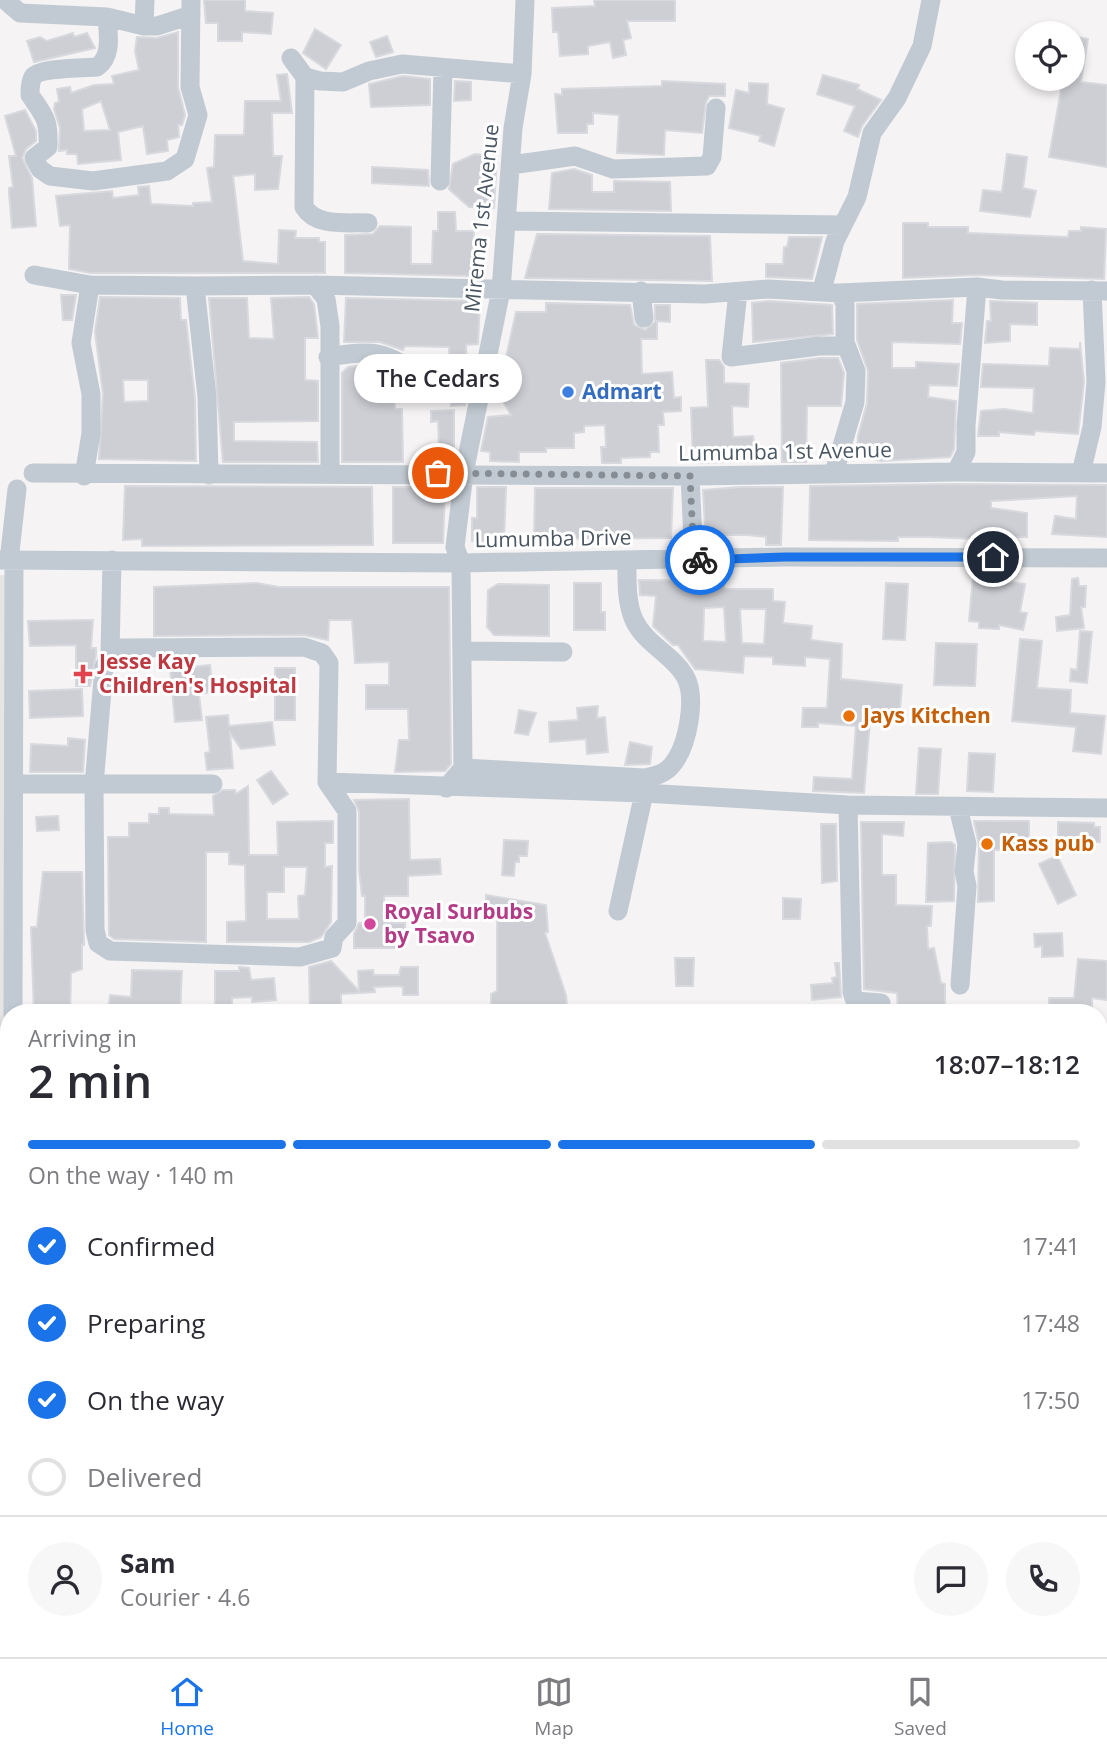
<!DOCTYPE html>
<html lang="en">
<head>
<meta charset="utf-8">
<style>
  body { margin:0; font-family:"Open Sans",sans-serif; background:#f7f7f7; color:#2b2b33; height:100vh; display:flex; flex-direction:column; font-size:26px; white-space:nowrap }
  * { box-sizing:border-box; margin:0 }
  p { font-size:23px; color:#7c7c81 }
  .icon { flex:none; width:38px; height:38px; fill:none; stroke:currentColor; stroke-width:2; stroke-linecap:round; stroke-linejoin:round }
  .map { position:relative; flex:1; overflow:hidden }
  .details { position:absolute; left:0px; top:1004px; width:1108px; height:653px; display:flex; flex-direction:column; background:#fff; border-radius:28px 28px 0 0; box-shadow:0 4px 10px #0003 }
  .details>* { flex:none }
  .buttons { position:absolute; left:1015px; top:21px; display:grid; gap:14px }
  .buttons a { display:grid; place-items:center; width:70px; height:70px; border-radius:50%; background:#fff; box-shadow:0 4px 10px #0003; font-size:35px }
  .pin { position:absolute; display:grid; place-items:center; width:60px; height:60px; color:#fff; margin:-30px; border:4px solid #fff; border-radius:50%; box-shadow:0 2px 7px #0007 }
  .courier { position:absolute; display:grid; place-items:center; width:70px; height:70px; margin:-35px; border:5px solid #1a73e8; border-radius:50%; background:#fff; color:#222; box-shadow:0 2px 9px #0007 }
  .bubble { position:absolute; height:49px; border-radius:24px; background:#fff; box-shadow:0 4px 10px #0003; font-size:23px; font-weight:600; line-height:49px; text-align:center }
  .summary em { font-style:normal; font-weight:600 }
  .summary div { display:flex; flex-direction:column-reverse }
  .summary { display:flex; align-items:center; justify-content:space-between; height:119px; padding:0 28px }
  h1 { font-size:46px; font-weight:600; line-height:52px }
  .bar { display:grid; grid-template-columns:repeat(4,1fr); gap:10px 7px; align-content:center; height:84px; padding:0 28px }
  .bar i { height:9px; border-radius:5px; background:#e1e1e2 }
  .bar .active { background:#1a73e8 }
  .bar p { grid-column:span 4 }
  .line { display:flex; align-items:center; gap:18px; padding:0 28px; border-top:2px solid #e1e1e2 }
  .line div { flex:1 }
  .round { display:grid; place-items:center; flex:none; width:74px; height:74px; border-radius:37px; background:#f7f7f7 }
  ol { padding:0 28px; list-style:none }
  li { display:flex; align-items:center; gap:21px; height:77px }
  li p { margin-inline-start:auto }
  li .icon { padding:7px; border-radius:50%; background:#1a73e8; color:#fff; stroke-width:4 }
  li:last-child { color:#7c7c81 }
  li i { width:38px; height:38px; border:4px solid #e1e1e2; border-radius:50% }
  .tabs { display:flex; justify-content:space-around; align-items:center; height:98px; border-top:2px solid #e1e1e2; background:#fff; font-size:19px; color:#7c7c81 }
  .tabs a { display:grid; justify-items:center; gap:4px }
  .tabs .active { color:#1a73e8 }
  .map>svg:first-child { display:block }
</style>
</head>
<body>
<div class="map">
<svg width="1107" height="1657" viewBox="0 0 1107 1657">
  <rect width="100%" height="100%" fill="#f5f3f3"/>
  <path fill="#e6e4e5" d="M0,575L13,576L9,1092H0Z"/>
  <path fill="#cdcfd5" stroke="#d7d9de" stroke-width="2" fill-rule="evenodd" d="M204,0H245V11L273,13L271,34L242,32V41H218V23H206Z
    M594,0H675V21H627L631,38L623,40L626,55L613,58L610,42L588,46V54L560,56L558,32H553L552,8L595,6Z
    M315,29L341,45L326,69L303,53Z
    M178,32V87L185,115L182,125H178L179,137L167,140L168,151L147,154L143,126L118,132L121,160L78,164L77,154H67V150L59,151L60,128L54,109L55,103L59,102L57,89L70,87L71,93L94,85L114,84L112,76L139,70L135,51L137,37L157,38ZM101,101L110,130L84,131L82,109Z
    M73,33L74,37L87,33L95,48L34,62L27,41L40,37L47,41Z
    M387,36L393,52L376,57L370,42Z
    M1073,36L1088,39L1081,82L1107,85V167L1049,157L1063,79H1073Z
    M287,74L292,113H272L273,156H282L278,189L255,190V174L233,176L243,261L278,264L279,230L296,231L295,238H319V242H325V273H91L69,269L70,225L60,226L56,196L112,191L113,198L139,195L138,187L149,186L151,204L193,206V203L212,202L207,168L214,167L215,135H244L245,101H281L277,75Z
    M823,75L859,85L857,89L881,100L862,126L858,137L844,131L855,106L817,94Z
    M403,76L430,79V105L371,107L369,84Z
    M455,81L471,82V100L454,101Z
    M662,81L725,84V96H709L706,102L702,133L665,130L664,155L617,153L619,115L593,113V124H587V133H558L555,94L562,95V89L662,86Z
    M749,83L768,84L767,104L784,109L774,146L759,141L761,136L729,128L736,90L749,93Z
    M25,110L36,131V141L26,149L22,158L32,178L36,226L12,228L9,193V188L13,187L9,156H16L5,116Z
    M475,154L497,156L494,208L469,207L449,189L453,164Z
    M1007,154L1027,157L1023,188L1036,191L1030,217L980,211L983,190L1002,192Z
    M372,167L428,170L429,186L372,183Z
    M574,169L592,175V192H614V181L670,182L671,211L549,209L552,173Z
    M438,212H455L456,231H474L473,276L345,273V235L373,234L380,226L411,227V264H432L433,231H438Z
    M903,223H928V227H968V233L1068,237L1069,231H1081V227L1106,229L1104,279L977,275L903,278Z
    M537,234L710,236L712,281L525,278Z
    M789,237H822L812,279L766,277V264H783L784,247H787Z
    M61,295H76L72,320H63Z
    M100,297L180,298L181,320H186L195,398L196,461L99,459L103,394L95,332ZM123,380H148V401L124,402Z
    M309,297L314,304L318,338H305V380L318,381V421L234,422V441L317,442L318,462H223L209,298H247L249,338L274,339L271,298Z
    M346,298L480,301L478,344L466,345L467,369H472L465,405L451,406L449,347L405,346L403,350L380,342H344Z
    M953,300L952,323H962L960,344L892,342V368H916V362L959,364L957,386L929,385L928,397L956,401L954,449L950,457L881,461L857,456L858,436L867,403L868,371L857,340V304Z
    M768,301L832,305L833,334L753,342L752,303Z
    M990,301L1037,303V325L1010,324V341L985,343L987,321H991Z
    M546,303L630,305L634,325L645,330L655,322V305H670V322L657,321V339H641L642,374L672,372L674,398L681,397V411L663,412L664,425H658L659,452H650V457L621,458V463H602L601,447H606L605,425L584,426V432L574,433V448H546V452H519V462L490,461V452L481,451L488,417L511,415L498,393L516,312H546Z
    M1080,342L1084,382L1078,434L1035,431L1034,435L999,432V436H978L981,411L1004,409L1033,413L1034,388L981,387L983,364L1049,366L1050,348L1080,349Z
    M820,358H838L844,373L841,406H807L806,462H782L781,363Z
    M706,360H719L724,367V383L749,384L748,407L732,406L733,437L753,436L758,461L693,463L691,408L708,407Z
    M357,366H376L397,376L398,383H393L395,409H402L403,462H342V373L348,367Z
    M454,410V461H432V449H439L438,421L431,422V411Z
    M956,484L1107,485V537L1052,534L1055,516L1076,519L1077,496L991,501V508L1027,513V537H1000V540L929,537H898V541L809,540L810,486Z
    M125,486L372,487L373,545L142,546V539L123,540Z
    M393,487H445L443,543H393Z
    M477,487H506L504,542L472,541V518H477Z
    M741,487H783L781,545H766V537L747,535H722V546H706L703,490Z
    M535,488H673L671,538L534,539Z
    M973,577L1025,584L1020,612L1027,613L1023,630L999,625V629L979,628V622L969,621Z
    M1078,578L1079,586H1086L1085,607H1081L1084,628L1057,631L1056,617L1070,615L1072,579Z
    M639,580L724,581V589H773V601L785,602L783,623L812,626L811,640L842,644L841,679L902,685L899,723L870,721L864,793L813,791L814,777L852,779L856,726L818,723V727H802L803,708H827L830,659L805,657V666L773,664V657L744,656L743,673L695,669L678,645H673L653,626L656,596L640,595ZM724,607L726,642L703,641L704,608ZM740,609H766L764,644L742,643Z
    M256,583L279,587H449L451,764L445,771L395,772L399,740H409L408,709H366V685H389V662L355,663L352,620H329L328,640L304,635L154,636V587Z
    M574,583H601V612H605V630H574Z
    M886,583L908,584L905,640L883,639Z
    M498,584L549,585V636L494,635L487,627L488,590Z
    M93,620L91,648H96V655L90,686H76V645L30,646L28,621Z
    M1080,631L1092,632L1087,683L1070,681L1071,669L1077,670Z
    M1020,639L1042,641L1037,688L1071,690L1070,713L1105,716L1101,754L1073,751L1076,727L1012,721Z
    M936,643L977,644L975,686L934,685Z
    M210,665L213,692L199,694L202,720L175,722L170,669Z
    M275,668H295V720H275Z
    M82,689L83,716L30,718L29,691Z
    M598,706L597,718L605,717L608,752L587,754L586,739L550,742L549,722L578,720L577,708Z
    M519,710L536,713L528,735L515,733Z
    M228,715L229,726L272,722L275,745L241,749L230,733L233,768L207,770L205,753L210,752L206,717Z
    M68,738L85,740L83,772H30L31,744L68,746Z
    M630,742L652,747L650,764L625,765Z
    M919,748L941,749L938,794H916Z
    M969,753L995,754L993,792L967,791Z
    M271,771L288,794L273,804L257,780Z
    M248,786L249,855H278L277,822L333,821V843H325V867L332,866L331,922L321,937L309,942H227V922L246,921L245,865L229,864V852H206V942L114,939L109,935L108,837H129V823H149V814H159V808H169V814L214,815L213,796L223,790H235L236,794ZM284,867H307L305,895L298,896L299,919H267V892H284Z
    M409,799L410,860L440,859L441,874L408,876V896H384V923H405V948H354V934L359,923H365V896H362L359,870V811L354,800Z
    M58,816L59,830L37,831L36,817Z
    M974,821H1029V842H1018V850H994V901L978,902L979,845Z
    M861,822H904L903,836L882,834V875H896V905L932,906L931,926H927L928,949L934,948L941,983L945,984V1013L898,1012L897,993L864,989Z
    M1058,822L1094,823V827H1100V842L1058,841Z
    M821,824H836L837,881L822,883Z
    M504,840L528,841L527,856H519V862H515L514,876L502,875Z
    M951,842L955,845L954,901L926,902L928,843Z
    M1054,857H1058L1076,895L1058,904L1039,864Z
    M43,872H82L84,945H82V969L71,973L70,1013H34L31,927H37Z
    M486,895L546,905L548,932L545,933L566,995L567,1009L491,1013V994L497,991V917H485Z
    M783,898L801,899L800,919H783Z
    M1062,933L1063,956L1042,957V946L1035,947L1034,934Z
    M675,958H694L693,986H676Z
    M1078,959L1107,961V1000L1092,998V1013H1049V998H1074Z
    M331,961L359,991L358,971L373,970L374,975H399L401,967H418V995H403V987L399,986L374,987L375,992L341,994V1013H310L309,967Z
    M835,963H839L841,997L812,1000L811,985L833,983L832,978L837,977Z
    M239,967L249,968L251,980L274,978L276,1000L252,1002V997L232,998V1013H215V971H239Z
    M132,970L182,971L180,1013H108L110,995L131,997Z"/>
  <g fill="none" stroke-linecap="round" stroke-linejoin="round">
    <path stroke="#c1cad2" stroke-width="19" d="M5,0L20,13L107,17L144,26H157L191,15
      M107,17C108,33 113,56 97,67C84,68 39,68 33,77C30,82 30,89 30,95C45,117 49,119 48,147L34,158L40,169L50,176L93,181L167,171L185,159L198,115L190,87L191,0
      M144,26L145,0
      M291,58L305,77L320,81L343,82L369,71L402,64L522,74
      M305,77L304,207C316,227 346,222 368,223
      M511,165L575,156L613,169L707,166L712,157L716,108
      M440,181L443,69
      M507,221L843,225
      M34,275L90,285L195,286L207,397L209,475
      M315,285L326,299L330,326V472
      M195,286L315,285L705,294L768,289L840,293L977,287L1002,290L1107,291
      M822,290L835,241L857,197L872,133L897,98L922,46L931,0
      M641,291L644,318
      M738,292L731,357L819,346H846
      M328,357C372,350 388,349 422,380
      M956,472L966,452V426L977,287
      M33,473L690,476L956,472L1107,473
      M834,473L855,402L856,371L845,342V304L840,293
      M1081,473L1092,427L1096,382L1092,290
      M84,476L91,433V394L81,343L90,285
      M690,476L694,561
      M0,560L461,563L784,557L1107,558
      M9,561L17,489
      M304,647L322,653L329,663L327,782L347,811V923L334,937L332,948L300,957L110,951L98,943L95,930L94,785L104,667L110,655L122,648Z
      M462,651L563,652
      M110,655L112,560
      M463,768L644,778C655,776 665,774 672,765C688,746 697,697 685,676C672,654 645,644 634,620C626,602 627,580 627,561
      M327,782L644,793L848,805L1107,808
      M16,784H213
      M446,788L463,768L461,563L455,547L464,473L501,290L513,128L522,74L525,0
      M848,805L852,992L855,1001L881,1003
      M958,808L967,844L964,871L967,886L960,985
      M618,911L644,793
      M13,1013L14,561
      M1099,1215H1107
      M0,1412L9,1410
      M239,1648V1657
      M519,1657L520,1648"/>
  </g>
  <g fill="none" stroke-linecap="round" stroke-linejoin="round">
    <path stroke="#868d94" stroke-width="7" stroke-dasharray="0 12.6" d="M438,473L690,476L694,561L700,560"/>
    <path stroke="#1a73e8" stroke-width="9" d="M700,560L785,557H993"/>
  </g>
  <circle fill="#3f7fe0" stroke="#fff" stroke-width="2.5" cx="568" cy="392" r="7"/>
  <path fill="#e0444e" stroke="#fff" stroke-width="2.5" d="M79.5 663.5h7v7h7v7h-7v7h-7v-7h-7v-7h7z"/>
  <g fill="#e8710a" stroke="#fff" stroke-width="2.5">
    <circle cx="849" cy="716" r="7"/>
    <circle cx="987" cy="844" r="7"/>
  </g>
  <circle fill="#d1479c" stroke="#fff" stroke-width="2.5" cx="370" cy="924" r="7"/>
  <g text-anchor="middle" stroke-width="6" stroke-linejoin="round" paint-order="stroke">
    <g font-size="21" fill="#4a5661" stroke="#fff">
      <text transform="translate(482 218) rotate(-84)" y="7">Mirema 1st Avenue</text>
      <text transform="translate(785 452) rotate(-1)" y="7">Lumumba 1st Avenue</text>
      <text transform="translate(553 539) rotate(-1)" y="7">Lumumba Drive</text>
    </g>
    <g font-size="21" font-weight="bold" fill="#366cbe" stroke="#fff" text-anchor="start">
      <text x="582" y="399">Admart</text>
    </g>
    <g font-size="21" font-weight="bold" fill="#be3a42" stroke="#fff" text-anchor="start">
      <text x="99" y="669">Jesse Kay<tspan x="99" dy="24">Children's Hospital</tspan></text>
    </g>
    <g font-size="21" font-weight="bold" fill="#c56008" stroke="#fff" text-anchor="start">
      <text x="863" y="723">Jays Kitchen</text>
      <text x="1001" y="851">Kass pub</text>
    </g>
    <g font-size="21" font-weight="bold" fill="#b23c85" stroke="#fff" text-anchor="start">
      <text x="384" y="919">Royal Surbubs<tspan x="384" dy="24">by Tsavo</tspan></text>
    </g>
  </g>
</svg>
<div class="buttons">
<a><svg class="icon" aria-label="locate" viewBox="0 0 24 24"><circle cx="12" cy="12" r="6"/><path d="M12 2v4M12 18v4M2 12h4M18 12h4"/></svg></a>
</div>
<div class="pin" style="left:438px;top:473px;background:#ea580c"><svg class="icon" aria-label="bag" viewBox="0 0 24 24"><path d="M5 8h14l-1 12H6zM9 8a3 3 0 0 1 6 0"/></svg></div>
<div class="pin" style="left:993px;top:557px;background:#1f2937"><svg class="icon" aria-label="home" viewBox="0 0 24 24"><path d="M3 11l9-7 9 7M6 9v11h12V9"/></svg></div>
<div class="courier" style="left:700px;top:560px"><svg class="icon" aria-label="bike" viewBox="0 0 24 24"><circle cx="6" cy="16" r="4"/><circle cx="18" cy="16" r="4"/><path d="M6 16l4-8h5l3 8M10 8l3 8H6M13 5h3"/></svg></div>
<div class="bubble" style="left:354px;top:354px;width:168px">The Cedars</div>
<section class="details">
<div class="summary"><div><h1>2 min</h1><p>Arriving in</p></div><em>18:07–18:12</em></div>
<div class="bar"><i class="active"></i><i class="active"></i><i class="active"></i><i></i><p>On the way · 140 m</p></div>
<ol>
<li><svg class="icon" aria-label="check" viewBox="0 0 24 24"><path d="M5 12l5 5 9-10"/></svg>Confirmed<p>17:41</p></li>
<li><svg class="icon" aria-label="check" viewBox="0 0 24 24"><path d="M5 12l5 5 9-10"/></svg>Preparing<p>17:48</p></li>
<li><svg class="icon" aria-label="check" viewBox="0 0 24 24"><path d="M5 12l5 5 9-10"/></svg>On the way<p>17:50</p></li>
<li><i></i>Delivered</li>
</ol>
<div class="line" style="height:126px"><a class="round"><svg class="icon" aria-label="person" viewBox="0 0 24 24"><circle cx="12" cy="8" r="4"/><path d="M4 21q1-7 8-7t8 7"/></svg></a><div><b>Sam</b><p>Courier · 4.6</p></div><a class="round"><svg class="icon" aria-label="chat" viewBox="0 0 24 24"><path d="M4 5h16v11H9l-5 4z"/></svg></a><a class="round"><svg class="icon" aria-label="phone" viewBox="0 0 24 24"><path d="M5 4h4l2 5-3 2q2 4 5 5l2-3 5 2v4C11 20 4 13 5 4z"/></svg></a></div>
</section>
</div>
<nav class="tabs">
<a class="active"><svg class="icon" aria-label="home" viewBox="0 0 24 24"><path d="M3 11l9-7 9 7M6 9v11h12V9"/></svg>Home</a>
<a><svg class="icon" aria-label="map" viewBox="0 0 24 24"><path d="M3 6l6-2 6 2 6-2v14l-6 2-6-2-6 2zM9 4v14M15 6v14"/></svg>Map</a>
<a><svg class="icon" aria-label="saved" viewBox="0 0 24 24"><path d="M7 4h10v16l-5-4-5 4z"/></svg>Saved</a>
</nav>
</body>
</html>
